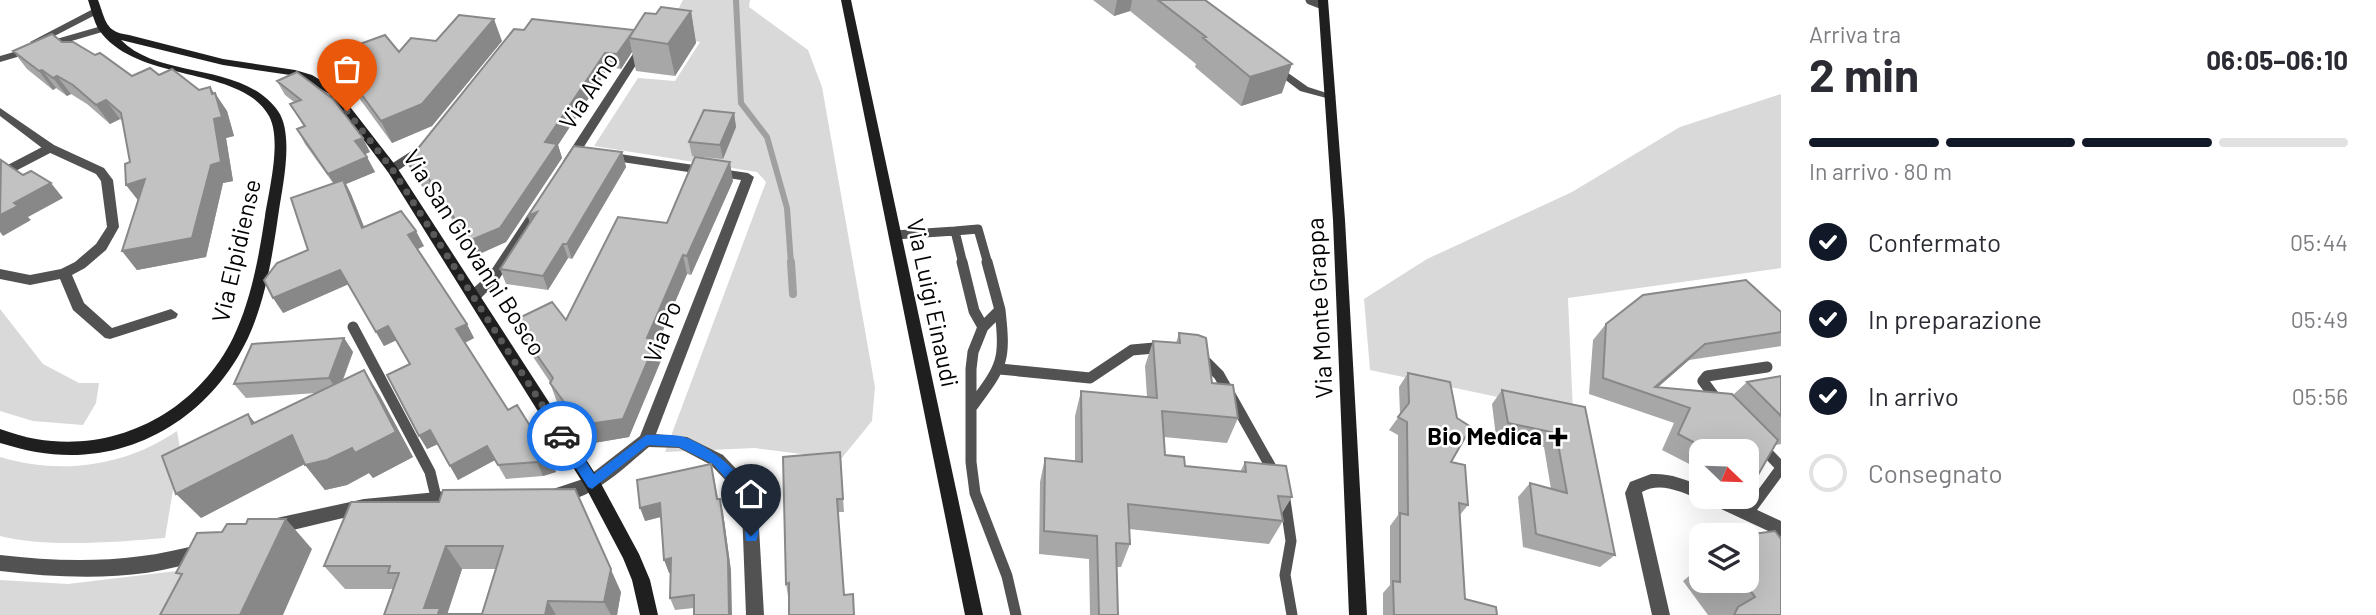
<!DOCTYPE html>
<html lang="it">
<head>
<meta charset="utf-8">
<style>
  body { margin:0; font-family:Barlow,sans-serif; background:#f7f7f7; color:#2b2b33; height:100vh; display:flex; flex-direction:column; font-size:26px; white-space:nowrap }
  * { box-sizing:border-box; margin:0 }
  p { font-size:23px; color:#7c7c81 }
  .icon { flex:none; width:38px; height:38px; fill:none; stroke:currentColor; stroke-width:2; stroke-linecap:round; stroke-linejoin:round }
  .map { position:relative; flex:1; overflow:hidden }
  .details { display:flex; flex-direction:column; background:#fff; width:595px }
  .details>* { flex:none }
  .needle { width:46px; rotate:113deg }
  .controls { position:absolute; left:1689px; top:439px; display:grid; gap:14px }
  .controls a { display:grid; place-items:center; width:70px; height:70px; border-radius:14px; background:#fff; box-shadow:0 7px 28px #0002; font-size:35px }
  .pin { position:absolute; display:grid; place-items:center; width:60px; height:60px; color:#fff; margin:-72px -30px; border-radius:50% 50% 50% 0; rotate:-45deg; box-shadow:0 0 7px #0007 }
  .pin .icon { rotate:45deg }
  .courier { position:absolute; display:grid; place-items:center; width:70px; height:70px; margin:-35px; border:5px solid #1a73e8; border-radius:50%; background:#fff; color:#222; box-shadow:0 2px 9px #0007 }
  .overview em { font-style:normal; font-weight:700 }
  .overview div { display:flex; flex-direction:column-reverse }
  .overview { display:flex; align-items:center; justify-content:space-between; height:119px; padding:0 28px }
  h1 { font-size:46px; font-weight:700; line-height:52px }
  .bar { display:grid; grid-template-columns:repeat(4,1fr); gap:10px 7px; align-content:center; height:84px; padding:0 28px }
  .bar i { height:9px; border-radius:5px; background:#e1e1e2 }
  .bar .current { background:#111827 }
  .bar p { grid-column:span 4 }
  ol { padding:0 28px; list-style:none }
  li { display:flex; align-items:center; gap:21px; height:77px }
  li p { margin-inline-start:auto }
  li .icon { padding:7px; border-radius:50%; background:#111827; color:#fff; stroke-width:4 }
  li:last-child { color:#7c7c81 }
  li i { width:38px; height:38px; border:4px solid #e1e1e2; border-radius:50% }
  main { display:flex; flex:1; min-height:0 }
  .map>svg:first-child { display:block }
</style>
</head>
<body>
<main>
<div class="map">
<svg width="1781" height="615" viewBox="0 0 1781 615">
  <rect width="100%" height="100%" fill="#fff"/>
  <path fill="#d9d9d9" d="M683,0H750L749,7L808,50L822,87L875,387L872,421L841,459L755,448L665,452L766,182L757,172L594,146L638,78L675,81L700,42L664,37Z
    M1781,94V268L1568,298L1573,413L1370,370L1364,299L1427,259L1572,192L1680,127Z
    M0,309L43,364L79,383H99L96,403L83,425L33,421L0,411Z
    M177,431L180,448L165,538C118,542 45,548 0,536V457C61,475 124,467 177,431Z
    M185,570L186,615H0V580L68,584Z"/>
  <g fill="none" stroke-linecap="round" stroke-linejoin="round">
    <path stroke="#a0a0a0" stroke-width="6" d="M736,0L741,103L767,137L787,208L791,264"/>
    <path stroke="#a0a0a0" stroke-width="8" d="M791,262L793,294"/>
    <path stroke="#525252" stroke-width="9" d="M1310,0L1323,5
      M0,174L50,148
      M895,235L955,231
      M963,264L955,231L978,229L988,264"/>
    <path stroke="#525252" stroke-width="11" d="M962,262L974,311L983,327
      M353,327L430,472L436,497
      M983,327L973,352L971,369V462L975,493L1007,576L1016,615
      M983,327L1000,310L987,262
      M1200,356L1219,375L1277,478
      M1000,369L1090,378L1132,350L1165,347
      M1717,400L1703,381L1707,376L1767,367
      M971,408C1002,366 1006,363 1000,310
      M1760,445L1781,467
      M1284,493L1291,541L1285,575L1292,615
      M1748,513L1781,468"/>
    <path fill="#525252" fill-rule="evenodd" d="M95,8L100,11L99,13L39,44L105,25L109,26V30L0,62V56L38,45L30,42Z
      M643,43L648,46L573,164H565L563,161L565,158L638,46Z
      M1274,63L1308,87L1336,96L1330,99L1300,91L1270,68L1269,66Z
      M0,108L54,145L104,168L113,180L119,227L106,250L85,268L72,275L84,303L112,328L171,309L178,314L176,318L110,339L105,338L73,310L60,279L30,285L0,279V269L30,275L61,269L75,262L96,244L107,227L101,181L96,174L46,151L0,116Z
      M424,143L430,147L428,150L396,172H388L386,169L388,166Z
      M606,152L748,173L754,177L656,434L687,437L723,455L743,476L758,510L764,615H746L742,510L731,486L711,465L679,448L649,447C628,464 582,510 553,499L551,494L553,489L586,478L640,436L741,180L602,159L600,156Z
      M539,203L545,207L498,281L479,300H469L467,296L469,292L488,275L535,204Z
      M1651,474C1669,473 1685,479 1701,486V497H1729L1781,521V537L1706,502L1705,499L1701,500C1683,493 1661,481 1642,492L1670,615H1652L1625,493L1630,482Z
      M458,490L464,492L466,497L464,502L458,504L364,513L272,535L266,532L264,527L266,522L272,519L364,499Z
      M200,544L206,546L209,552L206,558C141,582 68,579 0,571V555C68,563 134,563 200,544Z"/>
    <path fill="#1f1f1f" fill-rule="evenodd" d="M88,0H98C106,21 105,32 129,35L223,59L295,70L312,75L337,90L396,166L598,478L639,554L650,580L658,615H640L632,580L623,558L586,488L388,172L329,94L304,79L290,75L223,65L121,40C160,80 242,61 278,111C294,134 283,184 279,210C273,252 266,299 248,338C209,420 126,468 36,452C24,450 12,446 0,443V429C12,433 24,437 36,439C117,453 196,412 233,338C251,301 259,256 265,216C269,190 282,140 269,116C241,65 137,84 99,30C94,22 91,9 88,0Z
      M841,0H851L983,615H965Z
      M1318,0H1328L1345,220L1367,615H1349L1333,220Z"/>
  </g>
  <path fill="#a7a7a7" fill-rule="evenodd" d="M1093,0H1205L1282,93L1241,106L1195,67L1196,64L1130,11L1114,16Z
    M691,11L696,43L675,76L636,71L632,52L621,69L609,67L558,145L562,158L506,242L475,256L434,191L425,190L414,176L407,162L524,30H634L656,14Z
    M436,41H502L432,126L392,143L343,76L332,54L399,52Z
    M62,42L132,76L159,75L199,90L210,87L227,111L234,136L226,138L233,181L223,183L206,257L137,270L122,251L138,200L126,185L130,162L122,121L120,119L110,124L87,104L71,94L67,96L56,88L53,90L27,69L13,51Z
    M277,81L370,152L365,154L375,172L346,184L351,194L364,227L424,246L417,249L474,338L465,343L508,410L556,472L543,476L506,479L495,460L458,480L438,444L427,449L410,364L396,340L384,346L348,284L283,313L308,250L333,183L305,144L297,129L304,127L290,104L294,102L285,95Z
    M734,113L736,127L723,159L692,156L689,142Z
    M622,152L626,167L572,259L568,258L548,290L506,284L500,269L530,223L528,216Z
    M733,181L691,275L687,274L658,342L662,358L629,437L588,444L557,402L550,383V382L521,339L513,321L566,320L667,223Z
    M1781,312V346L1689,360L1658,387L1733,395L1747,382L1781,376V444L1775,445L1758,475L1746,485V452H1701V470L1662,450L1674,423L1589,394L1593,340L1606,324Z
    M1179,333L1212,383L1238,418L1227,443L1164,437L1165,455L1185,466L1240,472L1245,462L1292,497L1281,515L1283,521L1269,544L1129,529L1130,544L1121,567H1117L1118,615H1090L1089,559L1039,554L1040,482L1045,458L1075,461V416L1081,391L1147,397L1145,366L1153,341L1176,343Z
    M344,338L353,352L343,380L364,370L380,396L413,457L373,478L369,473L347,485L325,490L305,464L201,518L316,393L246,398L234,384Z
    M1408,373L1451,462L1468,505L1460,515L1465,599L1497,615H1383V593L1390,585V526L1398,515V435L1389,430L1400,415L1399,387Z
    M1502,390L1585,407L1615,555L1600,567L1523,547L1518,497L1530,483L1551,489L1544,447L1496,437L1492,404Z
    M840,452L844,512H838L789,596H788L786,584Z
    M714,477L718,499L723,512L731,571L694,608L675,610L670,598L671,572L669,573L661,517L645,521Z
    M439,502L621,592L617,615H384L394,589H345L324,566ZM462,569H496L482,614H447Z
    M1701,562V581H1746L1781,615H1708L1683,581L1699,568L1697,565Z"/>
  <path fill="#888" d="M1117,0H1132L1130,11L1114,16Z
    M691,11L696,43L675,76L668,44Z
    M494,19L502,41L432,126L392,143L381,121Z
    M629,38L632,52L621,69L617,54Z
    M605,53L609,67L558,145L562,158L506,242L475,256L469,241L545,142Z
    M1292,64L1282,93L1241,106L1250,77Z
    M42,70L56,88L53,90L39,71Z
    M57,76L71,94L67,96L53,78Z
    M210,87L217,99L215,93L227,111L234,136L226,138L233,181L223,183L206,257L137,270L122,251L214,119L212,94Z
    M106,100L120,119L110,124L96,105Z
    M734,113L736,127L723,159L720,145Z
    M363,138L370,152L363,155L355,141Z
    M622,152L626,167L572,259L567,244Z
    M367,157L375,172L346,184L351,194L370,242L328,174Z
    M730,162L733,181L691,275L687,256Z
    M145,179L141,204L126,185Z
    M51,183L63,198L28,217L31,220L3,236L0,232V215L14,203Z
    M537,212L533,231L528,216Z
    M416,231L424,246L416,250L408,235Z
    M563,244L568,258L548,290L543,276Z
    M683,255L687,274L658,342L662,358L629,437L588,444L581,425L647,338Z
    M340,270L349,284L283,313L273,298Z
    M467,324L474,338L464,343L456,329Z
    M388,326L397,340L384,346L376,332Z
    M344,338L353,352L338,392L329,378Z
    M1705,344L1689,360L1650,394L1655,387Z
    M364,370L380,396L413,457L373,478L369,473L347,485L325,490L305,465Z
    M248,414L269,440L292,435L312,460L201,518L176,494L252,424Z
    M430,430L438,444L427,449L419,436Z
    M487,446L495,460L458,480L450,466Z
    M550,458L556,472L543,476L537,462Z
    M575,489L621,592L617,615H611L604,602Z
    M720,499L723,512L731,571L732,615H729Z
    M660,503L664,516L645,521L640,508Z
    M286,519L312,549L283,615H240Z
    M446,546L462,569L447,615H430L424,608Z
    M671,558L675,571L669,573L664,560Z
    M548,601L556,615H545Z"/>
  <path fill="#c2c2c2" stroke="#888" stroke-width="2" fill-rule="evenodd" d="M1158,0H1205L1292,64L1250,77L1203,38L1206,37Z
    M661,7L691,11L668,44L629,38L645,13L656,14Z
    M459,15L494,19L422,104L381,121L332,54L385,35L399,52L411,38L436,41Z
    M532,19L634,30L617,54L605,53L545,142L557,144L500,228L469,241L427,176L418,175L407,162L514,29L524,30Z
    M52,34L62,42H73L95,55L100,53L132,76L150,68L159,75L172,69L199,90L210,87L212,94L215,93L222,117L214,119L221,162L211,165L192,238L122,251L145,179L126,185L125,164L130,162L121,113L106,100L96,105L73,85L57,76L53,78L42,70L39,71L13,51Z
    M297,72L333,99L363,138L355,141L367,157L328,174L297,129L305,126L290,104L301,100L277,81Z
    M704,110L734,113L720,145L689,142Z
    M574,146L622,152L567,244H563L543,276L500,269L537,212L528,216Z
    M695,157L730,162L687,256L683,255L647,338L657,339L623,419L581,425L550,383L553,378L513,321L552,302L566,320L618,217L667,223Z
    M1,160L23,175L31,171L51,183L14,203L18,206L0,215Z
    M343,180L362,228L401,211L416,231L408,235L467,324L456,329L508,410L517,405L550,458L537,462L498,465L487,446L450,466L430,430L419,436L387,375L410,364L388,326L376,332L340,270L273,298L264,280L277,263L308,250L291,198Z
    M1746,280L1781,312V332L1705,344L1655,387L1732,394L1778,440L1758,475L1746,469V452H1712L1678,434L1690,408L1603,378L1606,324L1643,295Z
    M1179,333L1198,335L1206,338L1212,383L1233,385L1238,418L1162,411L1165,455L1184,457L1185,466L1246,472L1245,462L1286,466L1292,497L1278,496L1283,521L1128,504L1130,544L1116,543L1118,615H1099L1097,536L1044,531L1045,458L1082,462L1081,391L1157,398L1153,341L1180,343Z
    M344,338L329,378L234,384L252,344Z
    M364,370L396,432L355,453L352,448L327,460L305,465L292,435L176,494L162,456L248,414L252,424Z
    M1408,373L1450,382L1457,418L1471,427L1451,462L1465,465L1468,505L1459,503L1465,599L1496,607L1497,615H1394L1393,581L1400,582V513L1408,515L1407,422L1398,417L1409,403Z
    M1781,376V416L1747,382Z
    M1502,390L1585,407L1615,555L1536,534L1530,483L1567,493L1556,433L1508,423Z
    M840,452L843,499H837L844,595L853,594L854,615H789V583L786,584L783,457Z
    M711,464L717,499H720L728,559L729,615H694V595L670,598L671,558L664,560L660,503L640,508L637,480Z
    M575,489L611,569L604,602L548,601L545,615H384L399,573H388L390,566H324L351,502H439L443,490ZM446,546H503L482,614H438L440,608H424Z
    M248,519H286L240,615H160L182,574L176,573L197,533L222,532L227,524H246Z
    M1775,531L1781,539V615H1734L1738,607L1755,597L1743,581H1746V536H1738Z"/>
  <path fill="#1a73e8" d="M562,431L567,432L594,474L646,435C658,435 673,434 684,437C721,450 773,497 756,541H746L743,510L732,485L713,464L679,447L648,445L592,489L588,487L558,440L556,436Z"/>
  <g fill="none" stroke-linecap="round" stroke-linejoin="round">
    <path stroke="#595959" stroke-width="7" stroke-dasharray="0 12.6" d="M347,111L392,169L562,436"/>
  </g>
  <path fill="#000" stroke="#fff" stroke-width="2.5" d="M1554.5 426.5h7v7h7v7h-7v7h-7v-7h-7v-7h7z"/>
  <g text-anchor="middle" stroke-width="5" stroke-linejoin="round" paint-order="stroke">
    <g font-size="24" fill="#000" stroke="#fff">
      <text transform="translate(589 91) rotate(-57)" y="8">Via Arno</text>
      <text transform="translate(237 251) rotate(-77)" y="8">Via Elpidiense</text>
      <text transform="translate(474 253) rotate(57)" y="8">Via San Giovanni Bosco</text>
      <text transform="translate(932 303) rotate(78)" y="8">Via Luigi Einaudi</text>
      <text transform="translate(1320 308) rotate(-93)" y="8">Via Monte Grappa</text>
      <text transform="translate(663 332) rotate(-69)" y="8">Via Po</text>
    </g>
    <g font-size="24" font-weight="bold" fill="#000" stroke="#fff" text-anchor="end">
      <text x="1542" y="445">Bio Medica</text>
    </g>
  </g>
</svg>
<div class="controls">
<a><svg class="needle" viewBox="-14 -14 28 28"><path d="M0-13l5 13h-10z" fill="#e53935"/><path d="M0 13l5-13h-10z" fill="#7c7c81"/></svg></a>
<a><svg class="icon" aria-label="layers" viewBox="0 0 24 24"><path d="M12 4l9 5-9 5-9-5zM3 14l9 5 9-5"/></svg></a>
</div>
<div class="pin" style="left:347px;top:111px;background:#ea580c"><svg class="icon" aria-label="bag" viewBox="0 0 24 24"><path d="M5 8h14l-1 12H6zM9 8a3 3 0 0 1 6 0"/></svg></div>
<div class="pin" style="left:751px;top:536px;background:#1f2937"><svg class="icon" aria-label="home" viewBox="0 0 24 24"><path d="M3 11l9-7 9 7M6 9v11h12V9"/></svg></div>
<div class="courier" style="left:562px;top:436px"><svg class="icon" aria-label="car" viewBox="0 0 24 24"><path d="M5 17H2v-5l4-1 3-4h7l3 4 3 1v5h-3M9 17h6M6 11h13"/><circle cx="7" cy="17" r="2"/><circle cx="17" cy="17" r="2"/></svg></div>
</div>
<section class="details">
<div class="overview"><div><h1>2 min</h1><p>Arriva tra</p></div><em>06:05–06:10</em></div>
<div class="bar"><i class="current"></i><i class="current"></i><i class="current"></i><i></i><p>In arrivo · 80 m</p></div>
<ol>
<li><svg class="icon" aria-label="check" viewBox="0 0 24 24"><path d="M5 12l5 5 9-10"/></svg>Confermato<p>05:44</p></li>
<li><svg class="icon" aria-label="check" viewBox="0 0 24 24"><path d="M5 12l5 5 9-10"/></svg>In preparazione<p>05:49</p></li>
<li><svg class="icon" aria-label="check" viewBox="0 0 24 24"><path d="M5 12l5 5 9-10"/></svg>In arrivo<p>05:56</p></li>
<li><i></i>Consegnato</li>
</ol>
</section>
</main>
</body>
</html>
